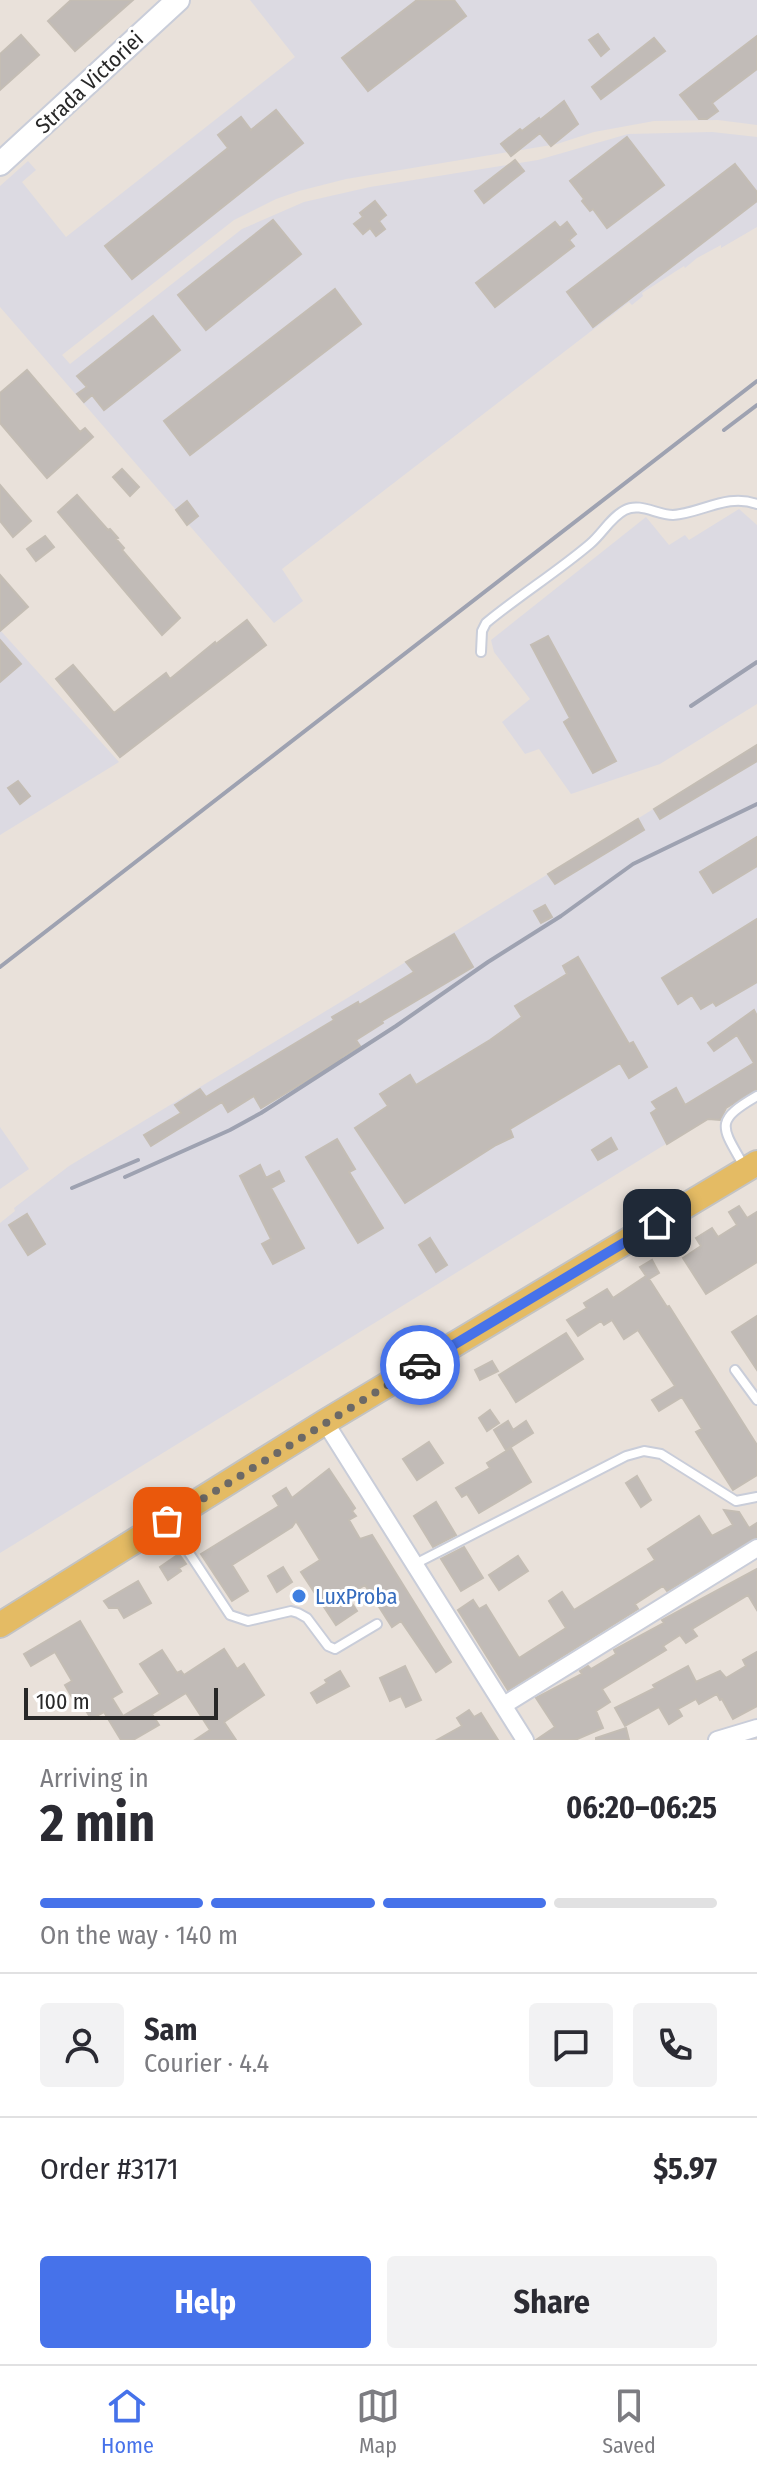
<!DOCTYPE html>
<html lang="en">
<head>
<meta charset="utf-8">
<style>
  body { margin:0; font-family:"Fira Sans Condensed",sans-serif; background:#f2f2f3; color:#2b2b33; height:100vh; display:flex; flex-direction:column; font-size:30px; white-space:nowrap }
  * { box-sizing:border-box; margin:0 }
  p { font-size:26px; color:#7c7c81 }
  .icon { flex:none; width:44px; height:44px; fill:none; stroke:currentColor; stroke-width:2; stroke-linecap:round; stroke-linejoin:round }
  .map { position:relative; height:1740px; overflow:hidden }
  .side { display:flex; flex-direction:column; background:#fff; flex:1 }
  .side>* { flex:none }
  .scale { position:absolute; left:24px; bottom:20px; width:194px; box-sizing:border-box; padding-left:8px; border:4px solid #282828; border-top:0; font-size:22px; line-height:28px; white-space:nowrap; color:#282828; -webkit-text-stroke:6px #fff; paint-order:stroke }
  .pin { position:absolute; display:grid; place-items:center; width:68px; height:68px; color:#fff; margin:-34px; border-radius:16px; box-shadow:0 4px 12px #0006 }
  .courier { position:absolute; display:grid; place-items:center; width:80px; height:80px; margin:-40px; border:6px solid #4672ea; border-radius:50%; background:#fff; color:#222; box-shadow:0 2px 10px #0007 }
  .headline em { font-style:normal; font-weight:700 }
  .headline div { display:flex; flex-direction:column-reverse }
  .headline { display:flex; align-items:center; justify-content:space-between; height:136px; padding:0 40px }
  h1 { font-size:52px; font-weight:700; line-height:60px }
  .bar { display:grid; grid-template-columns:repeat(4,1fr); gap:12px 8px; align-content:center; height:96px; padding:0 40px }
  .bar i { height:10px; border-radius:6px; background:#e1e1e2 }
  .bar .current { background:#4672ea }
  .bar p { grid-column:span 4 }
  .line { display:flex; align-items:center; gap:20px; padding:0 40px; border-top:2px solid #e1e1e2 }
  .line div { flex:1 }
  .round { display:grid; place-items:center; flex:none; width:84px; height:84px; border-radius:8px; background:#f2f2f3 }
  .button { display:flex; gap:16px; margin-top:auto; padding:16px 40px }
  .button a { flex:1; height:92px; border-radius:8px; background:#4672ea; color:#fff; font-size:32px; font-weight:700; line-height:92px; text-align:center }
  .button a+a { background:#f2f2f3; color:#2b2b33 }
  .dock { display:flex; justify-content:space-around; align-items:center; height:112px; border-top:2px solid #e1e1e2; background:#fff; font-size:22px; color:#7c7c81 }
  .dock a { display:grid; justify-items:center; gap:4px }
  .dock .current { color:#4672ea }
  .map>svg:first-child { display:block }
</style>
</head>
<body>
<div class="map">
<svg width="757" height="1740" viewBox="0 0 757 1740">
  <rect width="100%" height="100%" fill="#e9e1da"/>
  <path fill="#dcdae2" d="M250,0H757V125L718,120L654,121L594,132L557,144L346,179L299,191L276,199L234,220L62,355L70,364L242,229L304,202L370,187L538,160L628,134L712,132L757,137V227L721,248V245L697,258L685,268L684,266L642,293L643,296L632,305L629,302L282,569L303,601L274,623L0,307V186L28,161L36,170L22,182L66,237L295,57Z
    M739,509L757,525V704L660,764L571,794L539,749L525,754L502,722L530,699L494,652L491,640L646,517L669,545L685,535L689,540Z
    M0,630L119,762L0,835Z
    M757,745V1088L0,1553V1223L15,1211L14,1208L69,1166L349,997Z
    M0,1127L29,1169L0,1189Z"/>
  <path fill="#c1bbb7" stroke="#c4bdb4" stroke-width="2" d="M71,0H133L75,51L48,21Z
    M417,0H454L466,16L368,91L342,58Z
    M598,34L609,49L601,56L589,40Z
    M21,35L39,55L0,90V54Z
    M757,36V69L712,103L718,111L707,119H699L680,95Z
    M654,38L665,51L601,99L592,87Z
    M564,101L578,124L551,146L540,133L511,156L501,144L520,129L522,131L539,118L540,120Z
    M276,110L303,143L132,279L105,246L228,148L218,135L241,117L251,130Z
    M627,137L664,185L607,228L593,209L590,211L582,201L584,199L570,181Z
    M515,160L524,171L484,203L475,191Z
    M735,164L757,192V201L593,327L567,292Z
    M375,201L386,215L379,221L385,229L376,236L370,228L363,234L354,224L363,217L360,213Z
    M273,220L301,254L206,330L178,295Z
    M555,222L560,228L567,222L576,234L569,240L574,246L495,307L476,283Z
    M335,289L361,324L190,455L164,421Z
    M153,316L180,350L104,410L92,395L84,402L77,394L87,387L77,376Z
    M27,370L80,432L85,428L93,437L47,478L0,423V393Z
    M122,469L139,487L130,496L113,477Z
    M0,485L31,521L13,537L0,521Z
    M77,495L108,530L110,529L118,538L116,539L124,548L122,550L180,618L162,635L58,512Z
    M187,501L198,516L187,525L176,510Z
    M45,536L54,547L36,561L27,549Z
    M0,575L28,607L0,631Z
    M247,620L266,645L120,757L56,679L73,665L114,713L166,673L170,679L215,642L216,644Z
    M548,636L616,761L593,773L564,722L570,718L531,645Z
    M0,640L21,664L0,682Z
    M757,745V761L660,819L654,809Z
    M18,781L30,796L20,804L8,788Z
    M638,819L644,830L555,884L548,874Z
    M757,837V866L713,893L700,872Z
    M545,905L552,917L541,923L534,911Z
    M757,919V982L716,1006L713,1002L701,1009L692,995L678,1004L662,978Z
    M454,934L473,967L382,1021L383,1023L356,1040L360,1046L341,1058L342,1059L261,1108L254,1096L228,1112L222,1102L151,1146L144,1135L181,1113L175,1105L200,1089L206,1097L334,1020L332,1017L358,1002L359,1005L414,972L406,962Z
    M578,957L629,1044L633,1042L647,1067L629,1078L620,1063L510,1129L513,1137L496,1145L405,1203L355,1128L388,1106L380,1094L410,1075L416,1085L490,1040L522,1017L515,1006L567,974L563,966Z
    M754,1010L757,1016V1089L726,1108L720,1120L708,1119L667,1144L651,1113L657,1109L652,1102L676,1088L685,1105L754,1063L737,1035L714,1051L708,1043Z
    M611,1138L617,1149L598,1160L592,1150Z
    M337,1139L355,1169L349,1172L383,1228L358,1243L306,1157Z
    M260,1165L266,1178L279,1171L284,1181L271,1188L304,1248L273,1264L262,1244L271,1239L240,1176Z
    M739,1206L747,1218L757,1212V1262L706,1294L683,1258L701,1246L696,1238L712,1228L718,1237L737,1225L729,1212Z
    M27,1214L45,1244L28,1255L9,1225Z
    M430,1238L447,1265L436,1272L419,1245Z
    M652,1260L659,1273L649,1279L667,1307L669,1306L757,1445V1475L733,1490L696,1432L702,1429L682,1397L659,1411L652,1400L675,1386L638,1330L624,1339L612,1320L604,1325L601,1321L578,1336L567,1320L587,1308L584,1303L607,1289L613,1298L646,1276L640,1267Z
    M757,1316V1370L732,1332Z
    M566,1333L583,1359L516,1402L499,1375Z
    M492,1361L498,1371L480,1380L475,1370Z
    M490,1410L499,1423L487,1431L479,1418Z
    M508,1421L513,1430L526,1421L533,1433L506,1450L494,1430Z
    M429,1442L443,1463L417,1480L403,1459Z
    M511,1448L531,1482L479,1513L467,1494L462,1497L456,1488L490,1468L487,1463Z
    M329,1469L355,1508L352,1511L356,1516L349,1520L360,1539L372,1535L451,1662L436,1672L401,1621L392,1627L365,1585L347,1596L357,1611L336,1625L301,1572L320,1560L296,1521L292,1527L232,1565L248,1591L232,1601L201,1554L279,1506L273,1496L286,1488L292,1498Z
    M637,1476L651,1500L641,1507L626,1483Z
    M436,1502L456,1535L433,1547L414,1516Z
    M724,1510L739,1512L749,1528L757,1523V1537L667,1591L663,1586L635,1604L638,1609L508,1690L458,1610L473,1600L479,1609L486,1605L519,1658L566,1628L549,1601L562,1592L574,1610L655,1560L648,1549L699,1516L712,1536L733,1525Z
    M464,1547L483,1578L461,1591L441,1559Z
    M179,1554L186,1564L179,1568L181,1571L168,1580L160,1567Z
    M518,1556L528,1571L499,1590L489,1575Z
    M283,1567L292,1582L277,1592L268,1576Z
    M757,1569V1610L748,1595L692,1629L697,1636L686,1643L680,1635L663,1646L666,1650L602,1689L610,1702L596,1711L603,1728L575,1740H536L555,1727L536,1698L582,1674L580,1671L588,1666L591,1669L616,1654L614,1650L664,1623L662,1620Z
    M138,1581L151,1603L124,1618L118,1608H109L104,1601Z
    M80,1621L122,1692L112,1698L123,1716L160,1694L140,1664L162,1650L177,1673L181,1671L184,1675L224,1649L237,1669L244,1664L264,1695L224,1722L236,1740H195L210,1730L186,1693L152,1714L159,1725L133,1740H121L104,1712L91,1719L81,1702L79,1703L76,1697L73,1699L65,1685L72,1681L55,1652L31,1666L24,1654Z
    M757,1652V1706L733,1719L722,1699L720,1700L717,1694L699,1704L696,1699L678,1709L682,1716L669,1724L659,1707L625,1726L615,1708L655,1688L653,1685L688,1666L696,1682L720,1671L726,1678L746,1666L743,1660Z
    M405,1666L421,1700L406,1707L401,1696L390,1701L380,1678Z
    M340,1671L349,1686L317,1703L311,1693L327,1683L325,1680Z
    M469,1710L474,1717L481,1713L498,1740H437L462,1726L457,1718Z
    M626,1728L629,1740H596V1738Z"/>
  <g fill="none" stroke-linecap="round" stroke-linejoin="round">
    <g stroke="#c9cdd9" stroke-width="12">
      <path id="lane" d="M481,652L482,631L486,623C520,595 557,572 590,544C602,534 611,517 625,510C640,502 657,515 673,515C702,513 727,493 757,504
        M744,1166C721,1126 714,1121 757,1096
        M735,1370L757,1400
        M168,1521L230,1615L248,1621L291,1611L298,1613L307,1618L328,1646L335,1649L377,1624
        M415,1564L626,1456L644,1451L661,1454L736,1501L757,1497"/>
    </g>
    <g stroke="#c9cdd9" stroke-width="20">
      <path id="street" d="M325,1422L525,1740
        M504,1705L757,1548
        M717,1740L757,1728"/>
    </g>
    <g stroke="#c9cdd9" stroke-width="26">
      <path id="secondary" d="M0,164L178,0"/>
    </g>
    <g stroke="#c3c3c3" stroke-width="28">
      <path id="primary" d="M0,1625L325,1422L757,1163"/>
    </g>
    <use href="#lane" stroke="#fff" stroke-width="8"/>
    <use href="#street" stroke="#fff" stroke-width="16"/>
    <use href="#secondary" stroke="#fff" stroke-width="22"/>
    <use href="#primary" stroke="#e4bb64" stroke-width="24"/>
    <path stroke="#9ea2b1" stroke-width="4" d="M724,430L757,405
      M691,706L757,662
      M0,967L757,381
      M125,1177L230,1130L261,1113L396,1026L488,962L561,916L633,864L757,804
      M72,1188L138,1160"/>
  </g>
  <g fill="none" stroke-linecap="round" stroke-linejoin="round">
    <path stroke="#6c6966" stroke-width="8" stroke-dasharray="0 14.4" d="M167,1521L420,1365"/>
    <path stroke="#4672ea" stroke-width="10" d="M420,1365L657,1223"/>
  </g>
  <circle fill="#3f7fe0" stroke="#fff" stroke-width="3" cx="299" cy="1596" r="8"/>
  <g text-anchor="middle" stroke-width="6" stroke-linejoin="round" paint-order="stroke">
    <g font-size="22" fill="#282828" stroke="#fff">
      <text transform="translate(89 82) rotate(-43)" y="8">Strada Victoriei</text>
    </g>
    <g font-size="22" fill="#366cbe" stroke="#fff" text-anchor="start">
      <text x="315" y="1604">LuxProba</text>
    </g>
  </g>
</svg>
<div class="scale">100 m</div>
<div class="pin" style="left:167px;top:1521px;background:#ea580c"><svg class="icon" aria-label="bag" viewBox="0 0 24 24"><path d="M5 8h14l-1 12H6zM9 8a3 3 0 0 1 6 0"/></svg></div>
<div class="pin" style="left:657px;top:1223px;background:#1f2937"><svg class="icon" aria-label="home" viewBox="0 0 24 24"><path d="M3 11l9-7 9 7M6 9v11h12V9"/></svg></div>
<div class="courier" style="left:420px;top:1365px"><svg class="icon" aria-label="car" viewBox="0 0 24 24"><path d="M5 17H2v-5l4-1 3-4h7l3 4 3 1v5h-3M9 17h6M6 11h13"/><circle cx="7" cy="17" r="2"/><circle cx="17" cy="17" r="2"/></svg></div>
</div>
<section class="side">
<div class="headline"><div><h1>2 min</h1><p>Arriving in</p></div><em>06:20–06:25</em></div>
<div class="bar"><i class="current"></i><i class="current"></i><i class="current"></i><i></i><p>On the way · 140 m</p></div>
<div class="line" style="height:144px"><a class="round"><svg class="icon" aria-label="person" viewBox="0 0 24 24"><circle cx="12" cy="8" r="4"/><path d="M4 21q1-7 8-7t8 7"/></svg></a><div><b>Sam</b><p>Courier · 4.4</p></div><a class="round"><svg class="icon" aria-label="chat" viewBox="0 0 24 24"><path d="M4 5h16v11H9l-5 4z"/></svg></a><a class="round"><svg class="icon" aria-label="phone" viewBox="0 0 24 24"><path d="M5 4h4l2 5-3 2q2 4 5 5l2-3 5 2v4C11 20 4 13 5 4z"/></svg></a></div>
<div class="line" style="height:104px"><div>Order #3171</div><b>$5.97</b></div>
<div class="button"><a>Help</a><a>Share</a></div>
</section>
<nav class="dock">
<a class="current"><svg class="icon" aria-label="home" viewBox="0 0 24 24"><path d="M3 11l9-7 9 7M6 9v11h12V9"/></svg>Home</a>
<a><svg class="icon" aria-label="map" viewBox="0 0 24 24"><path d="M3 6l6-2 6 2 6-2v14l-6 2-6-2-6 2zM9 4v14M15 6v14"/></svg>Map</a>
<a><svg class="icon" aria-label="saved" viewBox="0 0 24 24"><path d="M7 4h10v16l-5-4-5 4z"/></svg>Saved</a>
</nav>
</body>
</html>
